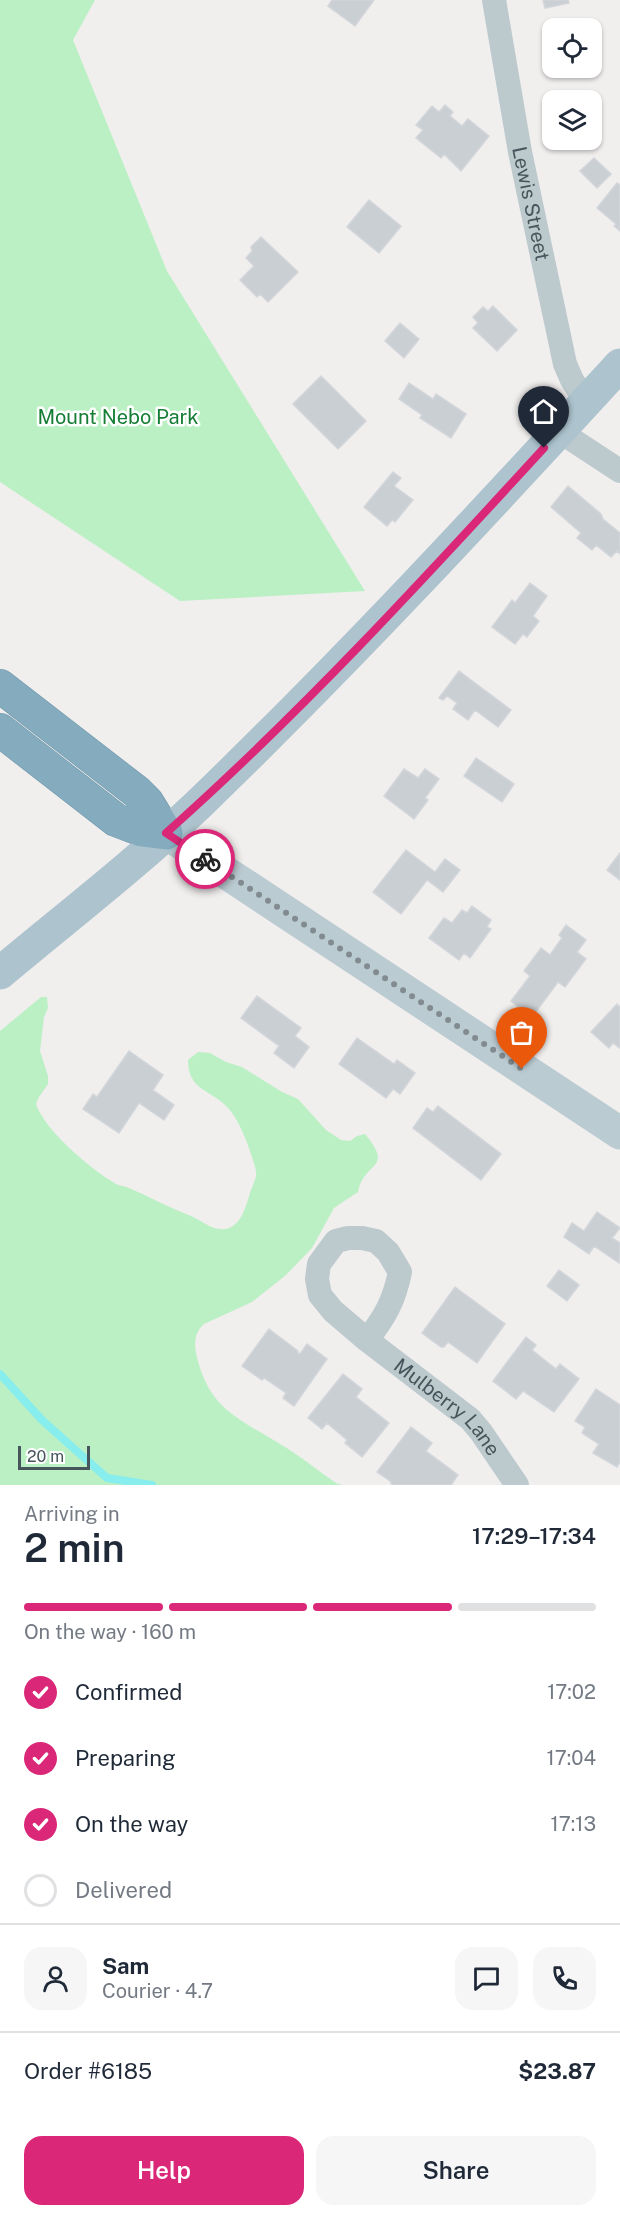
<!DOCTYPE html>
<html lang="en">
<head>
<meta charset="utf-8">
<style>
  body { margin:0; font-family:"Public Sans",sans-serif; background:#f6f6f7; color:#1f2937; height:100vh; display:flex; flex-direction:column; font-size:22px; white-space:nowrap }
  * { box-sizing:border-box; margin:0 }
  p { font-size:20px; color:#747a83 }
  .icon { flex:none; width:33px; height:33px; fill:none; stroke:currentColor; stroke-width:2; stroke-linecap:round; stroke-linejoin:round }
  .map { position:relative; height:1485px; overflow:hidden }
  .details { display:flex; flex-direction:column; background:#fff; flex:1 }
  .details>* { flex:none }
  .tools { position:absolute; left:542px; top:18px; display:grid; gap:12px }
  .tools a { display:grid; place-items:center; width:60px; height:60px; border-radius:12px; background:#fff; box-shadow:0 2px 4px #0004; font-size:30px }
  .scale { position:absolute; left:18px; bottom:15px; width:72px; box-sizing:border-box; padding-left:6px; border:3px solid #46565c; border-top:0; font-size:16px; line-height:21px; white-space:nowrap; color:#46565c; -webkit-text-stroke:4px #fff; paint-order:stroke }
  .pin { position:absolute; display:grid; place-items:center; width:51px; height:51px; color:#fff; margin:-62px -26px; border-radius:50% 50% 50% 0; rotate:-45deg; box-shadow:0 0 6px #0007 }
  .pin .icon { rotate:45deg }
  .courier { position:absolute; display:grid; place-items:center; width:60px; height:60px; margin:-30px; border:4px solid #db2777; border-radius:50%; background:#fff; color:#222; box-shadow:0 2px 8px #0007 }
  .headline em { font-style:normal; font-weight:600 }
  .headline div { display:flex; flex-direction:column-reverse }
  .headline { display:flex; align-items:center; justify-content:space-between; height:102px; padding:0 24px }
  h1 { font-size:39px; font-weight:600; line-height:45px }
  .bar { display:grid; grid-template-columns:repeat(4,1fr); gap:9px 6px; align-content:center; height:72px; padding:0 24px }
  .bar i { height:8px; border-radius:4px; background:#e0e1e3 }
  .bar .active { background:#db2777 }
  .bar p { grid-column:span 4 }
  .line { display:flex; align-items:center; gap:15px; padding:0 24px; border-top:2px solid #e0e1e3 }
  .line div { flex:1 }
  .round { display:grid; place-items:center; flex:none; width:63px; height:63px; border-radius:18px; background:#f6f6f7 }
  ol { padding:0 24px; list-style:none }
  li { display:flex; align-items:center; gap:18px; height:66px }
  li p { margin-inline-start:auto }
  li .icon { padding:6px; border-radius:50%; background:#db2777; color:#fff; stroke-width:4 }
  li:last-child { color:#747a83 }
  li i { width:33px; height:33px; border:3px solid #e0e1e3; border-radius:50% }
  .primary-button { display:flex; gap:12px; margin-top:auto; padding:12px 24px }
  .primary-button a { flex:1; height:69px; border-radius:18px; background:#db2777; color:#fff; font-size:24px; font-weight:600; line-height:69px; text-align:center }
  .primary-button a+a { background:#f6f6f7; color:#1f2937 }
  .map>svg:first-child { display:block }
</style>
</head>
<body>
<div class="map">
<svg width="620" height="1485" viewBox="0 0 620 1485">
  <rect width="100%" height="100%" fill="#f1eeee"/>
  <path fill="#bbf0c4" d="M0,0H95L73,40L167,271L365,591L180,601L0,482Z
    M41,997H47L48,1008L44,1017L40,1051L48,1076V1084L39,1097L36,1104C45,1131 92,1170 116,1184C120,1186 125,1186 129,1188C150,1197 170,1208 191,1216C203,1221 212,1231 225,1229C241,1227 246,1206 250,1193C251,1188 255,1182 256,1176C257,1170 253,1161 251,1154C246,1139 239,1121 229,1109C212,1089 188,1092 188,1060L198,1052L210,1053L226,1062L242,1067L282,1092L298,1099L326,1130L341,1140L350,1141L357,1136L365,1134C395,1170 364,1161 358,1192L334,1208L312,1248L286,1275L252,1302L204,1324C195,1332 194,1342 196,1353C208,1408 236,1417 280,1444C299,1455 317,1470 336,1483L342,1485H0V1031Z"/>
  <g fill="none" stroke-linecap="round" stroke-linejoin="round">
    <path stroke="#87eded" stroke-width="8" d="M0,1374L43,1421L107,1478L152,1485"/>
  </g>
  <path fill="#cacfd3" stroke="#d2d6da" stroke-width="1.5" d="M332,0H374L355,26L328,6Z
    M543,0H568L569,3L545,8Z
    M445,105L453,112L450,116L462,126L468,119L489,136L461,171L444,154L441,158L416,138L423,130L416,125L432,106L439,112Z
    M594,158L611,174L597,188L580,171Z
    M617,183L620,185V231L614,226L616,224L597,208Z
    M369,200L401,226L379,253L347,227Z
    M261,237L298,272L268,302L260,294L257,297L240,280L254,266L246,258L252,251L251,247Z
    M493,306L517,330L497,351L473,328L478,323L473,317L483,307L488,311Z
    M400,323L419,339L404,358L385,341Z
    M321,376L366,421L338,449L293,404Z
    M409,383L433,399L436,394L466,414L451,438L420,418L422,415L399,399Z
    M393,472L401,478L394,486L413,500L395,522L392,520L387,526L364,507Z
    M568,486L601,514L603,519L620,533V554L617,551L611,557L596,545L592,550L577,538L581,533L551,507Z
    M530,583L547,596L533,616L539,621L527,637L523,634L515,644L492,627L512,600L515,603Z
    M459,671L511,710L498,727L475,710L468,720L453,709L457,703L447,696L443,700L439,698Z
    M476,758L514,784L502,802L464,776Z
    M404,769L418,778L425,769L439,779L425,798L428,800L414,819L384,796Z
    M406,850L435,872L445,859L460,870L443,892L427,880L401,914L373,892Z
    M620,853V880L607,870Z
    M472,906L491,920L487,927L491,929L470,958L464,953L459,960L429,938L444,918L452,923L462,910L467,913Z
    M566,925L586,940L577,952L586,959L565,987L558,982L532,1017L511,1001L530,976L524,971L541,948L550,955L562,938L559,935Z
    M257,996L301,1028L295,1036L309,1047L294,1068L274,1053L279,1046L241,1018Z
    M617,1004L620,1007V1048L613,1043L609,1048L591,1032Z
    M357,1038L394,1064L397,1060L415,1073L400,1094L393,1089L386,1098L339,1064Z
    M129,1051L163,1075L153,1090L174,1105L164,1120L139,1103L119,1133L83,1109L93,1094L97,1097Z
    M438,1106L501,1154L481,1180L413,1128L427,1108L433,1112Z
    M597,1212L620,1228L612,1238L620,1243L619,1263L594,1246L589,1254L564,1237L572,1223L584,1231Z
    M559,1270L579,1285L567,1301L547,1286Z
    M455,1287L505,1324L477,1363L448,1342L444,1347H441L422,1333Z
    M269,1329L298,1351L297,1352L300,1354L307,1344L327,1359L294,1406L283,1398L286,1393L264,1378L262,1380L242,1366Z
    M526,1337L536,1345L532,1350L556,1369L560,1364L579,1379L554,1412L523,1391L516,1399L493,1381Z
    M343,1374L362,1389L356,1397L389,1423L362,1457L345,1443L347,1440L327,1423L322,1429L308,1418Z
    M596,1389L620,1405V1462L617,1467L593,1453L599,1444L582,1433L585,1427L575,1421Z
    M411,1427L432,1443L426,1451L458,1475L451,1485H392L390,1481L377,1472Z"/>
  <g fill="none" stroke-linecap="round" stroke-linejoin="round">
    <g stroke="#6f97aa" stroke-width="34">
      <path id="highway" d="M0,686L137,792L147,802L166,833
        M0,730L116,820L142,830L166,833"/>
    </g>
    <g stroke="#bcc9cd" stroke-width="24">
      <path id="s1" d="M494,0L520,152L565,364L572,380L586,402"/>
      <path d="M559,431L620,471"/>
      <path id="s2" d="M367,1340C385,1317 394,1301 400,1272L388,1252L376,1241L362,1238H348L336,1241L319,1264L317,1279L320,1295L333,1311L367,1340L470,1419L481,1432L517,1485"/>
    </g>
    <path stroke="#bbcbd2" stroke-width="33" d="M166,833L620,1133"/>
    <path stroke="#adc4ce" stroke-width="33" d="M0,973C67,917 137,863 200,803C346,662 483,514 620,365"/>
    <use href="#highway" stroke="#84acbe" stroke-width="33"/>
  </g>
  <g fill="none" stroke-linecap="round" stroke-linejoin="round">
    <path stroke="#828b8f" stroke-width="6" stroke-dasharray="0 10.8" d="M205,859L522,1069"/>
    <path stroke="#db2777" stroke-width="8" d="M205,859L166,833C300,714 423,580 544,448"/>
  </g>
  <g text-anchor="middle" stroke-width="5" stroke-linejoin="round" paint-order="stroke">
    <g font-size="20" fill="#46565c" stroke="#fff">
      <text dy="7" stroke="none"><textPath href="#s1" startOffset="207">Lewis Street</textPath></text>
      <text dy="7" stroke="none"><textPath href="#s2" startOffset="387">Mulberry Lane</textPath></text>
    </g>
    <g font-size="20" fill="#157e34" stroke="#fff">
      <text x="118" y="424">Mount Nebo Park</text>
    </g>
  </g>
</svg>
<div class="tools">
<a><svg class="icon" aria-label="locate" viewBox="0 0 24 24"><circle cx="12" cy="12" r="6"/><path d="M12 2v4M12 18v4M2 12h4M18 12h4"/></svg></a>
<a><svg class="icon" aria-label="layers" viewBox="0 0 24 24"><path d="M12 4l9 5-9 5-9-5zM3 14l9 5 9-5"/></svg></a>
</div>
<div class="scale">20 m</div>
<div class="pin" style="left:522px;top:1069px;background:#ea580c"><svg class="icon" aria-label="bag" viewBox="0 0 24 24"><path d="M5 8h14l-1 12H6zM9 8a3 3 0 0 1 6 0"/></svg></div>
<div class="pin" style="left:544px;top:448px;background:#1f2937"><svg class="icon" aria-label="home" viewBox="0 0 24 24"><path d="M3 11l9-7 9 7M6 9v11h12V9"/></svg></div>
<div class="courier" style="left:205px;top:859px"><svg class="icon" aria-label="bike" viewBox="0 0 24 24"><circle cx="6" cy="16" r="4"/><circle cx="18" cy="16" r="4"/><path d="M6 16l4-8h5l3 8M10 8l3 8H6M13 5h3"/></svg></div>
</div>
<section class="details">
<div class="headline"><div><h1>2 min</h1><p>Arriving in</p></div><em>17:29–17:34</em></div>
<div class="bar"><i class="active"></i><i class="active"></i><i class="active"></i><i></i><p>On the way · 160 m</p></div>
<ol>
<li><svg class="icon" aria-label="check" viewBox="0 0 24 24"><path d="M5 12l5 5 9-10"/></svg>Confirmed<p>17:02</p></li>
<li><svg class="icon" aria-label="check" viewBox="0 0 24 24"><path d="M5 12l5 5 9-10"/></svg>Preparing<p>17:04</p></li>
<li><svg class="icon" aria-label="check" viewBox="0 0 24 24"><path d="M5 12l5 5 9-10"/></svg>On the way<p>17:13</p></li>
<li><i></i>Delivered</li>
</ol>
<div class="line" style="height:108px"><a class="round"><svg class="icon" aria-label="person" viewBox="0 0 24 24"><circle cx="12" cy="8" r="4"/><path d="M4 21q1-7 8-7t8 7"/></svg></a><div><b>Sam</b><p>Courier · 4.7</p></div><a class="round"><svg class="icon" aria-label="chat" viewBox="0 0 24 24"><path d="M4 5h16v11H9l-5 4z"/></svg></a><a class="round"><svg class="icon" aria-label="phone" viewBox="0 0 24 24"><path d="M5 4h4l2 5-3 2q2 4 5 5l2-3 5 2v4C11 20 4 13 5 4z"/></svg></a></div>
<div class="line" style="height:78px"><div>Order #6185</div><b>$23.87</b></div>
<div class="primary-button"><a>Help</a><a>Share</a></div>
</section>
</body>
</html>
